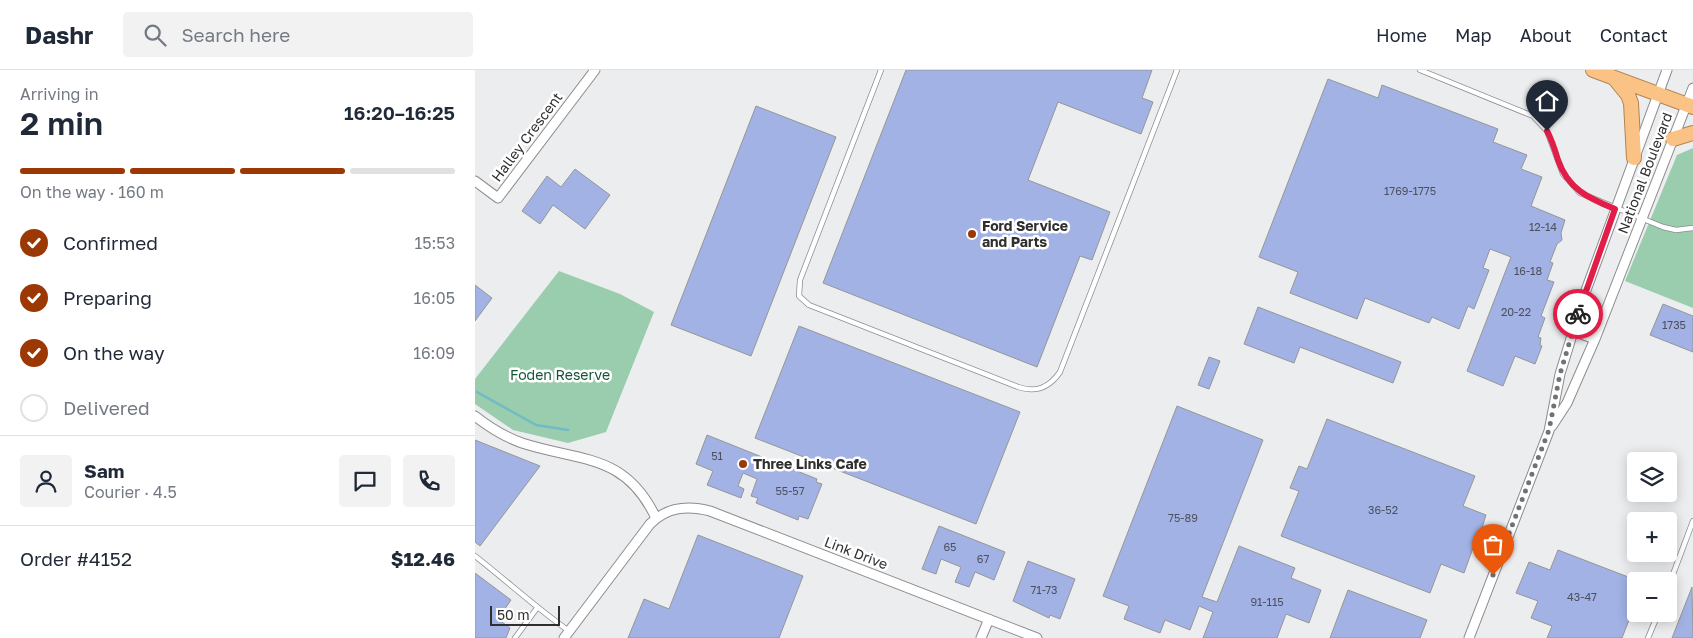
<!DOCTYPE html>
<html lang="en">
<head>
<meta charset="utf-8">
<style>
  body { margin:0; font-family:"Golos Text",sans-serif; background:#f2f2f3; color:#1f2937; height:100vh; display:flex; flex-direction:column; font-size:19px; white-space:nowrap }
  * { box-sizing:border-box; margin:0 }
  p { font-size:16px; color:#747a83 }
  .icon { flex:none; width:28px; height:28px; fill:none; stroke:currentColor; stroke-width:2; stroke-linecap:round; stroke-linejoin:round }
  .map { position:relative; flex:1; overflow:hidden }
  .drawer { display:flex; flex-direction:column; background:#fff; width:475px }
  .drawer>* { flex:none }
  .buttons { position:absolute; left:1152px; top:382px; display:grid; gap:10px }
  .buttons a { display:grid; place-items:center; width:50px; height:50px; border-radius:5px; background:#fff; box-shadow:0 2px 12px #0003; font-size:25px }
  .scale { position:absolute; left:15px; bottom:12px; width:70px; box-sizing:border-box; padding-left:5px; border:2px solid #2f2f30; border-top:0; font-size:14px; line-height:18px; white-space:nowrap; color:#2f2f30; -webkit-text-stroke:4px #fff; paint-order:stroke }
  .pin { position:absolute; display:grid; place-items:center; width:42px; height:42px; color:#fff; margin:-51px -21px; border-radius:50% 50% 50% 0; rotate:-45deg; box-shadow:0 0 5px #0007 }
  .pin .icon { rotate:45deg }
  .courier { position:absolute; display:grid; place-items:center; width:50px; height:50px; margin:-25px; border:4px solid #e11d48; border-radius:50%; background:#fff; color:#222; box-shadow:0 1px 6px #0007 }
  .headline em { font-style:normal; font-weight:600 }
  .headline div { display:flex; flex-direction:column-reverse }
  .headline { display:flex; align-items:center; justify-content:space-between; height:85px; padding:0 20px }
  h1 { font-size:32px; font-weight:600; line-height:38px }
  .bar { display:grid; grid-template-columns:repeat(4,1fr); gap:8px 5px; align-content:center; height:60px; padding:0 20px }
  .bar i { height:6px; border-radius:4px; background:#e0e1e3 }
  .bar .active { background:#9c3804 }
  .bar p { grid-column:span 4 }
  .line { display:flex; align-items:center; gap:12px; padding:0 20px; border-top:1px solid #e0e1e3 }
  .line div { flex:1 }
  .round { display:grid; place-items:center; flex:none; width:52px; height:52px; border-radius:5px; background:#f2f2f3 }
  ol { padding:0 20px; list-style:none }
  li { display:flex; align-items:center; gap:15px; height:55px }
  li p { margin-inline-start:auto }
  li .icon { padding:5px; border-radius:50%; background:#9c3804; color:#fff; stroke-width:4 }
  li:last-child { color:#747a83 }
  li i { width:28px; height:28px; border:2px solid #e0e1e3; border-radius:50% }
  header { display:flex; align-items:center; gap:30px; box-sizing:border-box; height:70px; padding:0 25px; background:#fff; border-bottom:1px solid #e0e1e3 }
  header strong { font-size:24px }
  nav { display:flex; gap:28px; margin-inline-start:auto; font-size:18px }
  .search { width:350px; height:45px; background:#f2f2f3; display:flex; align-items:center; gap:12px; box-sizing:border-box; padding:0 18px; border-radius:5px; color:#747a83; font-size:19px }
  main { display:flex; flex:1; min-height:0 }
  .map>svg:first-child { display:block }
</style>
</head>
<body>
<header>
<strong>Dashr</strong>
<div class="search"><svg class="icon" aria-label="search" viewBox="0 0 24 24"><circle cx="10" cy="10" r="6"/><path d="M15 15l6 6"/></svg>Search here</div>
<nav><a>Home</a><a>Map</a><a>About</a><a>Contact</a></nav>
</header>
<main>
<section class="drawer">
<div class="headline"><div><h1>2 min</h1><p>Arriving in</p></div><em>16:20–16:25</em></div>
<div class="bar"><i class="active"></i><i class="active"></i><i class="active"></i><i></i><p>On the way · 160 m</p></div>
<ol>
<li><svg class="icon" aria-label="check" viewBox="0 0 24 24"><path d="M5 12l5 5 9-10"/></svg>Confirmed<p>15:53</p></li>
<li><svg class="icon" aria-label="check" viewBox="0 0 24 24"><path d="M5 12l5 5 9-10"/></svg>Preparing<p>16:05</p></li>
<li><svg class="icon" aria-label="check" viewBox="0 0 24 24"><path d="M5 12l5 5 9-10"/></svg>On the way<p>16:09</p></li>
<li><i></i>Delivered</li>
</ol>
<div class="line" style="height:90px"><a class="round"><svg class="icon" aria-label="person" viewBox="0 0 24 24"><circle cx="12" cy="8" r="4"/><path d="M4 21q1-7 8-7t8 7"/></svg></a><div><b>Sam</b><p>Courier · 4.5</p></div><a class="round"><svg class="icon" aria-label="chat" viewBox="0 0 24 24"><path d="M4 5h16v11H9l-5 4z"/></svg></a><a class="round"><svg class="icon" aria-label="phone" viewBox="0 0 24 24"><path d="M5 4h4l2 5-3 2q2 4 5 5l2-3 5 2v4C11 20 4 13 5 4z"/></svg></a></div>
<div class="line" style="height:65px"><div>Order #4152</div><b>$12.46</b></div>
</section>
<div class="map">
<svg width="1218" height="568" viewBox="0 0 1218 568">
  <rect width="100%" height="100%" fill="#ecedef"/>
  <path fill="#9acdad" d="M1218,78V238L1150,211L1202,85Z
    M84,201L145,224L179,242L131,362L93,373L38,360L0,334V309Z"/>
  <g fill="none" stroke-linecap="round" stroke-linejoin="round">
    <path stroke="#71bbc6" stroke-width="2.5" d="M2,322L61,355L93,360"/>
  </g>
  <path fill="#a2b2e5" stroke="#959697" d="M431,0H677L667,28L678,32L666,64L583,32L553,110L635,142L617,190L605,186L562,297L348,213Z
    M853,9L903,28L907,15L1023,59L1018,72L1052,85L1046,99L1067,107L1056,136L1090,150L1086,163L1087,170L1082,174L1075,192L1078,193L1072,210L1079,212L1066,246L1070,248L1063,267L1066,268L1065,275L1067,276L1060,294L1040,286L1028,316L992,301L1036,187L1015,179L1008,198L1014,200L999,239L993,236L984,259L957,247L954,253L890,228L882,249L815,223L823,202L784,187Z
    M281,36L361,67L276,286L196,255Z
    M100,99L135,125L110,159L78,135L65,154L47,141L72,106L86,117Z
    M0,215L17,228L0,251Z
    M1188,234L1218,246V282L1175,265Z
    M783,237L926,292L918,313L825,277L819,293L769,274Z
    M324,256L545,342L501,454L280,368Z
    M734,287L745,291L734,319L723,315Z
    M702,336L788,370L727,527L742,532L764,476L820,498L816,508L846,520L834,553L811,544L802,568H728L738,542L724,536L715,560L690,550L685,563L649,549L654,536L628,526Z
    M852,349L1000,406L988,436L1011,445L1003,471L1005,472L1002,479L998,478L989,503L966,494L955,523L806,466L824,421L815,418L824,396L832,399Z
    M232,365L342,409L341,412L347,414L333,449L324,446L323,450L281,433L283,428L276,426L282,409L268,403L263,416L269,419L266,428L232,415L238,401L221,394Z
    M0,370L65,396L5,476L0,472Z
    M464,456L530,482L519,510L500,502L494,517L480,512L486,497L466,489L461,504L447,499Z
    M223,465L328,506L304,568H153L169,529L194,539Z
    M1083,480L1161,510V532L1147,568H1072L1077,556L1056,548L1063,531L1041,523L1054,492L1075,500Z
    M553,491L600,509L585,549L575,545L574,548L538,531Z
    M0,503L36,530L23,549L35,558L31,568H0Z
    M1217,517L1218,568H1197Z
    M873,520L952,550L945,568H855Z"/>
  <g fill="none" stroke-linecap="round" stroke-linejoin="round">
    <g stroke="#8c8d8f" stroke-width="6">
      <path id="service" d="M406,0L325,210L324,226L334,235L543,317C561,323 574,318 585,302L702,0
        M945,0L1058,46L1072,61L1088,104L1105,123L1188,157L1201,160L1218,158
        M0,486C32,511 61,538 94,561
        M1194,515L1218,451
        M40,568L62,538
        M1173,568L1183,544"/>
    </g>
    <g stroke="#8c8d8f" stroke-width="11">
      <path id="minor" d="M0,111L23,128L120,0
        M1098,261L1120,269
        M0,346C14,357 30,367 47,373C106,392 150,383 181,448
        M1077,356L1092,333L1120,269L1218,18
        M89,568L175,454C192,437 212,435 235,441L562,568
        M506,568L514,549
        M994,568L1074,361L1085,304L1110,223L1192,0"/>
    </g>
    <g stroke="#b28452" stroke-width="16">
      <path id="trunk" d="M1118,0L1218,37
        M1140,9L1153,25L1156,33L1159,88
        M1198,69L1218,63"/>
    </g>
    <use href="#service" stroke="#fff" stroke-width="4.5"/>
    <use href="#minor" stroke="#fff" stroke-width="9"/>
    <use href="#trunk" stroke="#fac284" stroke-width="14"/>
  </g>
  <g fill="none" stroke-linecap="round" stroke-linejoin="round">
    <path stroke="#717273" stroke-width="5" stroke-dasharray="0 9" d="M1018,505L1074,360L1085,304L1103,244"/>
    <path stroke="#e11d48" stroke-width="6" d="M1072,61C1077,70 1080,80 1083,90C1093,119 1113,128 1140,139L1103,244"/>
  </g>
  <g fill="#9c3804" stroke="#fff" stroke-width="2">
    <circle cx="497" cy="164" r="5"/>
    <circle cx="268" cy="394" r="5"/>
  </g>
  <g text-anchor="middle" stroke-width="5" stroke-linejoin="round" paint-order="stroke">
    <g font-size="11" fill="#4c505d">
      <text x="935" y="125">1769-1775</text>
      <text x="1068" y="161">12-14</text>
      <text x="1053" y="205">16-18</text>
      <text x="1041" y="246">20-22</text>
      <text x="1199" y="259">1735</text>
      <text x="242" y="390">51</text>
      <text x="315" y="425">55-57</text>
      <text x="908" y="444">36-52</text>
      <text x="708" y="452">75-89</text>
      <text x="475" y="481">65</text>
      <text x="508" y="493">67</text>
      <text x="569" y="524">71-73</text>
      <text x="1107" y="531">43-47</text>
      <text x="792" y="536">91-115</text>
    </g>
    <g font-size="14" fill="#2f2f30" stroke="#fff">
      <text transform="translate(52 67) rotate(-53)" y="5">Halley Crescent</text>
      <text transform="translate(1170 103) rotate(-69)" y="5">National Boulevard</text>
      <text transform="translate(381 483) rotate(21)" y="5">Link Drive</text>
    </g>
    <g font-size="14" font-weight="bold" fill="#2f2f30" stroke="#fff" text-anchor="start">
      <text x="507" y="161">Ford Service<tspan x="507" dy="16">and Parts</tspan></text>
      <text x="278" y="399">Three Links Cafe</text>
    </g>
    <g font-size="14" fill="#135535" stroke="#fff">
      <text x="85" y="310">Foden Reserve</text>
    </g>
  </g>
</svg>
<div class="buttons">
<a><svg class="icon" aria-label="layers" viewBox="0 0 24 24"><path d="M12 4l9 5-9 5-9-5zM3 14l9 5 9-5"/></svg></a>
<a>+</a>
<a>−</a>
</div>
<div class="scale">50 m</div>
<div class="pin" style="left:1018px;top:505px;background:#ea580c"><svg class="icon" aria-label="bag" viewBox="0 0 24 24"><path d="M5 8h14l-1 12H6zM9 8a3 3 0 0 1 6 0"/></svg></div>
<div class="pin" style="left:1072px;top:61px;background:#1f2937"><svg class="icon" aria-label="home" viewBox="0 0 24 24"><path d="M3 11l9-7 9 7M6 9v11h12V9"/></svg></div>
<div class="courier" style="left:1103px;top:244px"><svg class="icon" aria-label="bike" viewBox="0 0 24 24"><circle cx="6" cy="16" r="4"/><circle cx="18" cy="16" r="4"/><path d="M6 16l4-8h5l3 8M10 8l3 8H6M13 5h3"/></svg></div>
</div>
</main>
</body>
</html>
